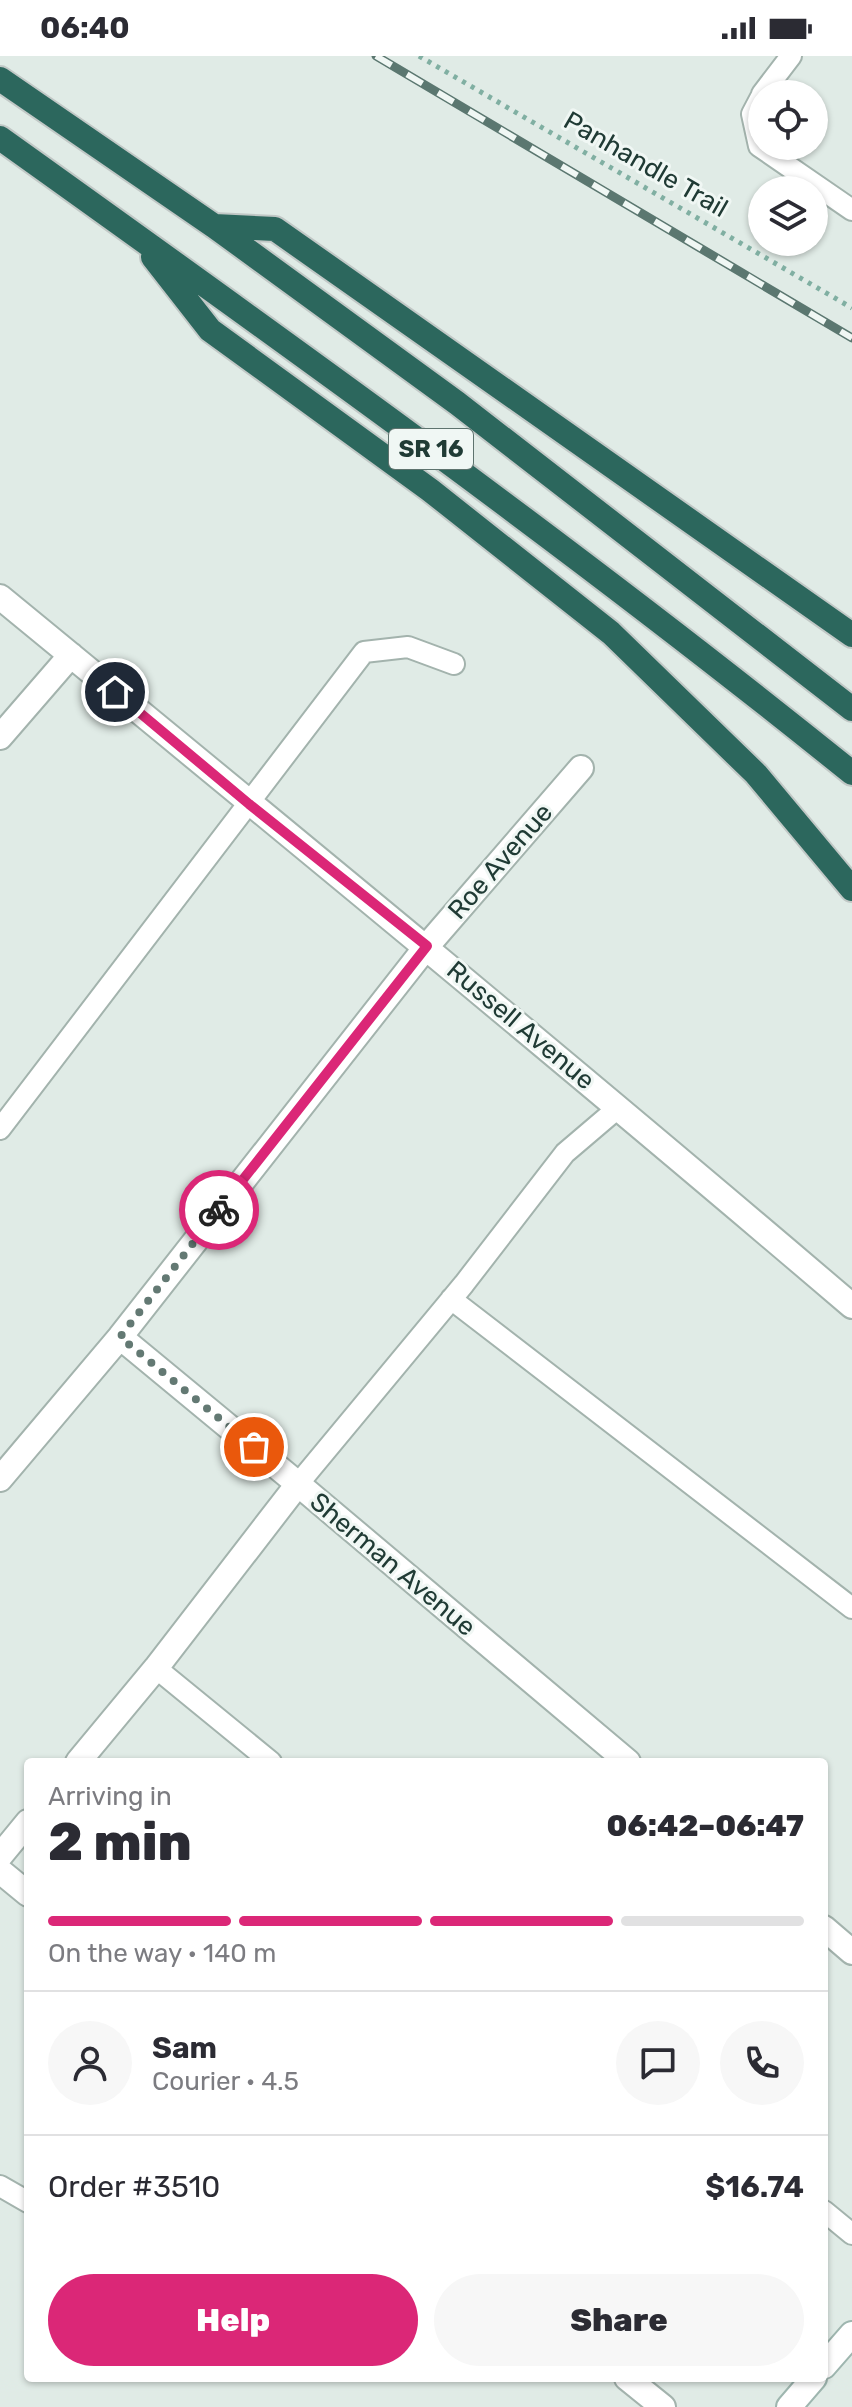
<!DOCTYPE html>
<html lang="en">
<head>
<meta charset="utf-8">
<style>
  body { margin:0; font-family:Rubik,sans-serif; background:#f7f7f7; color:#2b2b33; height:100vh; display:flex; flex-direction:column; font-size:30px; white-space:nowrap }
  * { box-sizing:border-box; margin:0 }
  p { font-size:26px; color:#7c7c81 }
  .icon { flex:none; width:44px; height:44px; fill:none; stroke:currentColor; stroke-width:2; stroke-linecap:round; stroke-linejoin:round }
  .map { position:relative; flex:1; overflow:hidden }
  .details { position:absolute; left:24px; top:1702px; width:804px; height:624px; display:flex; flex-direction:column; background:#fff; border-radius:8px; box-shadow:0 2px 6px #0004 }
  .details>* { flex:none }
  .tools { position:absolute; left:748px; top:24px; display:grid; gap:16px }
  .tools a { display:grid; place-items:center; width:80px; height:80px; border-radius:50%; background:#fff; box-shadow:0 2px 6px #0004; font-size:40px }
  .pin { position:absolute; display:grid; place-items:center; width:68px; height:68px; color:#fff; margin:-34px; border:4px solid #fff; border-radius:50%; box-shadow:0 2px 8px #0007 }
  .courier { position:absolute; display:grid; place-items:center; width:80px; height:80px; margin:-40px; border:6px solid #db2777; border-radius:50%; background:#fff; color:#222; box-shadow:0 2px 10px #0007 }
  .headline em { font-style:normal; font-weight:800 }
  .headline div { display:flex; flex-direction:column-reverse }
  .headline { display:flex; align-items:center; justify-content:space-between; height:136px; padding:0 24px }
  h1 { font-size:52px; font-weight:800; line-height:60px }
  .bar { display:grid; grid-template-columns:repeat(4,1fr); gap:12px 8px; align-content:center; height:96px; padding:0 24px }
  .bar i { height:10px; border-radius:6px; background:#e1e1e2 }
  .bar .current { background:#db2777 }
  .bar p { grid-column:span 4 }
  .line { display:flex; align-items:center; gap:20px; padding:0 24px; border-top:2px solid #e1e1e2 }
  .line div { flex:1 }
  .round { display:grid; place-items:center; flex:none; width:84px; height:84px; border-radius:42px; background:#f7f7f7 }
  .cta { display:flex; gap:16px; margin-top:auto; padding:16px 24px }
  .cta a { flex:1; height:92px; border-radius:48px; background:#db2777; color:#fff; font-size:32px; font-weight:800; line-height:92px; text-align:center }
  .cta a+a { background:#f7f7f7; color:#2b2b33 }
  .status { display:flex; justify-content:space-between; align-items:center; height:56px; padding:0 40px; background:#fff; direction:ltr }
  .status svg { height:22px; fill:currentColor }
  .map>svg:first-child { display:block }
</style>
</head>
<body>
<div class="status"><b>06:40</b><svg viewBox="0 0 49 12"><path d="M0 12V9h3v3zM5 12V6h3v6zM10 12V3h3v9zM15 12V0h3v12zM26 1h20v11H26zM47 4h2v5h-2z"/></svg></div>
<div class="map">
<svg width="852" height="2351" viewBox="0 0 852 2351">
  <rect width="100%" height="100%" fill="#e0ebe6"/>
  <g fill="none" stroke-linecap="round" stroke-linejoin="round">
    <g stroke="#a3b3ad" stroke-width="24">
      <path id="lane" d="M762,38L791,0
        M762,39L752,58L759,90L852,154
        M0,1073L364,596L408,591L454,608
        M451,1243L852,1552
        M298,1428L464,1228L565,1097L619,1051
        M156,1612L271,1706
        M0,2130L28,2146
        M824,2155L852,2178"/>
    </g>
    <g stroke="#a3b3ad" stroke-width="28">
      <path id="street" d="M0,541C286,776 571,1010 852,1250
        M0,681L71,599
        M120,1281L298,1428L628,1706
        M0,1423L120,1281L427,890L581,712
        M78,1706L156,1612L298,1428
        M0,1800L28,1766
        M0,1815L28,1838
        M824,1872L852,1896
        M627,2322L663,2351"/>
    </g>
    <g stroke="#9eb6af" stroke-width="28">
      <path id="secondary" d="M824,2310L852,2278
        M789,2351L814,2322"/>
    </g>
    <g stroke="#c1c8c6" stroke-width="28">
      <path id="highway" d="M0,23L214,170L457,347L852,653
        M0,82C288,288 576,494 852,717
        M214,170L275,173L852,579
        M153,201L210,274L430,434L611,577L756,718L852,833"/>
    </g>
    <path stroke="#80afa2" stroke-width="5" stroke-dasharray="4 6" stroke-linecap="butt" d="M419,0L852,252"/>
    <use href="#lane" stroke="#fff" stroke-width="20"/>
    <use href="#street" stroke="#fff" stroke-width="24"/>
    <use href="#secondary" stroke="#fff" stroke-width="24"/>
    <use href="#highway" stroke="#2c675d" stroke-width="24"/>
    <g stroke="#5b7770" stroke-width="9">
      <path id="rail" d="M376,0L852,282"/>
    </g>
    <use href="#rail" stroke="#f0f7f4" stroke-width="6" stroke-dasharray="18" stroke-linecap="butt"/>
  </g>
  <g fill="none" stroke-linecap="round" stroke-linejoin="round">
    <path stroke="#637973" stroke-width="8" stroke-dasharray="0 14.4" d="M219,1154L120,1281L254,1391"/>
    <path stroke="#db2777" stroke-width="10" d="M115,636L249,748L427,890L219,1154"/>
  </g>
  <g text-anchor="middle" stroke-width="6" stroke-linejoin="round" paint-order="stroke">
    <rect fill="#f0f7f4" stroke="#5e736e" stroke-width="2" x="389" y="373" width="84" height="40" rx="6"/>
    <g font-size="24" font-weight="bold" fill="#203b35">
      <text x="431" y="401">SR 16</text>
    </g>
    <g font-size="26" fill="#203b35" stroke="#f0f7f4">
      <text transform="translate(646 108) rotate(30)" y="9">Panhandle Trail</text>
      <text transform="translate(500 805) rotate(-49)" y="9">Roe Avenue</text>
      <text transform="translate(521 969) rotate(40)" y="9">Russell Avenue</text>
      <text transform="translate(393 1508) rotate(40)" y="9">Sherman Avenue</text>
    </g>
  </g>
</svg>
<div class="tools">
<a><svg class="icon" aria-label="locate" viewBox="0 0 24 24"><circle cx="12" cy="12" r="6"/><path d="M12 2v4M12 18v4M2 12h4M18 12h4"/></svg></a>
<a><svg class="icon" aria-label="layers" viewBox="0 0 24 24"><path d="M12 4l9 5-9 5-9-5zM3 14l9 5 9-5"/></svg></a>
</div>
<div class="pin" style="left:254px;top:1391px;background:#ea580c"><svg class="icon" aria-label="bag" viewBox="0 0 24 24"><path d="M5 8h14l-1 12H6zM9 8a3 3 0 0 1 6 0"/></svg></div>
<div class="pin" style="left:115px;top:636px;background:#1f2937"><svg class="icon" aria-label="home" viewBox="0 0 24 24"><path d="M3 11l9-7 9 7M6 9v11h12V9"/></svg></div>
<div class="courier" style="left:219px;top:1154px"><svg class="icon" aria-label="bike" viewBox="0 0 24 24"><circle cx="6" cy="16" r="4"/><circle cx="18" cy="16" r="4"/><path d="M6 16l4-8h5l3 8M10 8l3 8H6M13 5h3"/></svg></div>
<section class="details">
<div class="headline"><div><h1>2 min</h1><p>Arriving in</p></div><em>06:42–06:47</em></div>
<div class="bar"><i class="current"></i><i class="current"></i><i class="current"></i><i></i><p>On the way · 140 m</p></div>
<div class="line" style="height:144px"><a class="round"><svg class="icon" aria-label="person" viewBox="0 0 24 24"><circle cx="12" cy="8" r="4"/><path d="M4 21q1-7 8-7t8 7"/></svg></a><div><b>Sam</b><p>Courier · 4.5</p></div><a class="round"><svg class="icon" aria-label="chat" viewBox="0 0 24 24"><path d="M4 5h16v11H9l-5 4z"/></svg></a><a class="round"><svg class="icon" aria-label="phone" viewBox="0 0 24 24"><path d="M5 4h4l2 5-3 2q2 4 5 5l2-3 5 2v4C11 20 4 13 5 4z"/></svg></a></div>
<div class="line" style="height:104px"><div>Order #3510</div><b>$16.74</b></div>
<div class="cta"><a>Help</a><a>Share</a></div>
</section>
</div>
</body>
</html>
